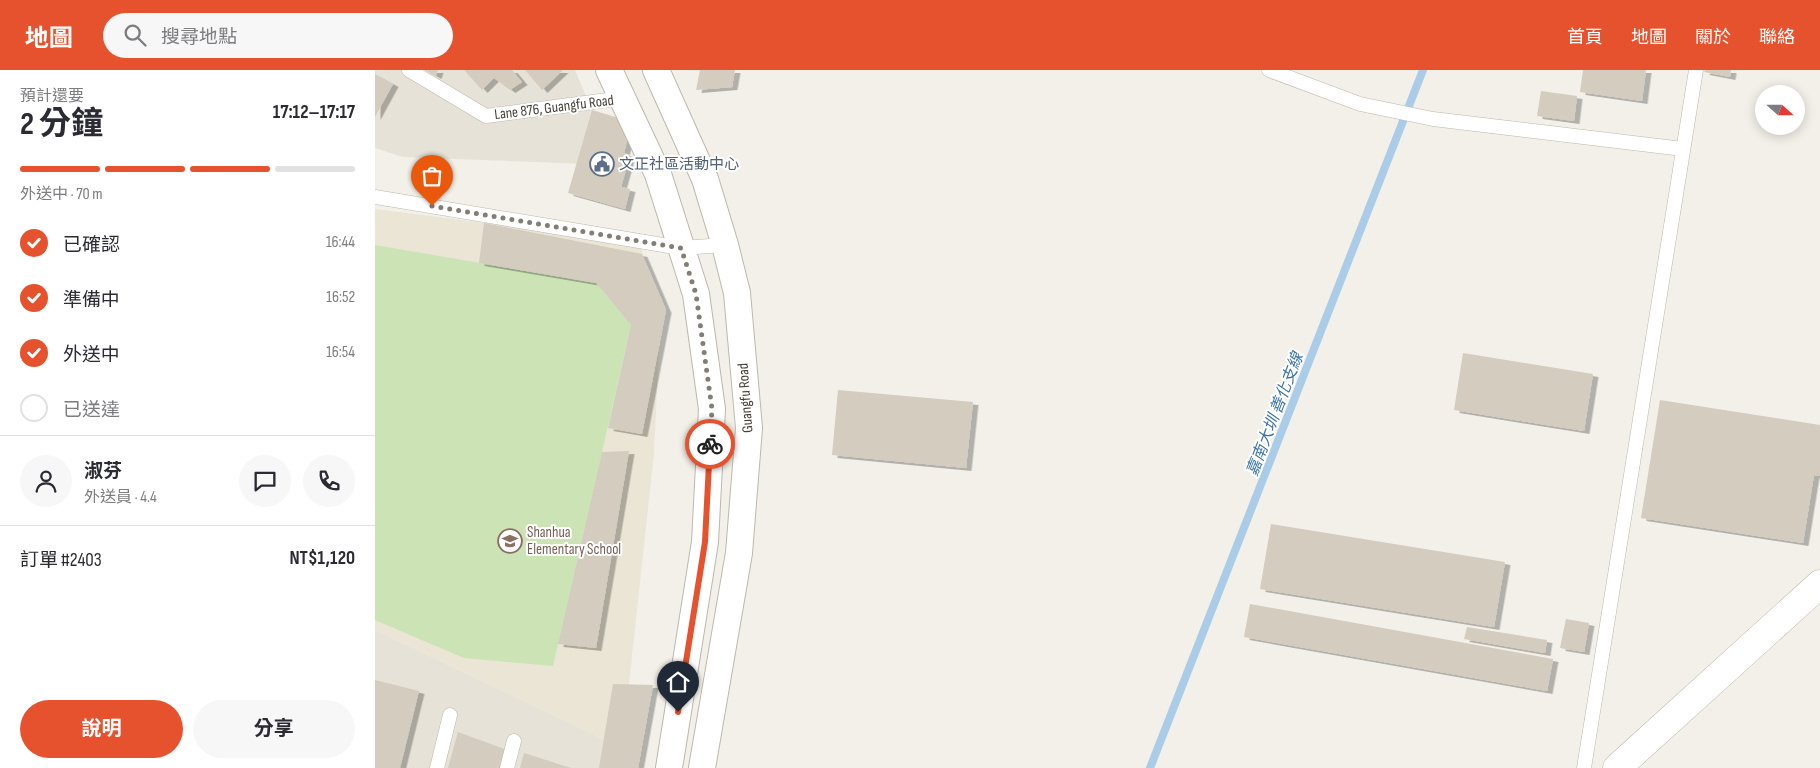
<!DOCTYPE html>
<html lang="zh-TW">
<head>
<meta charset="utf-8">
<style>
  body { margin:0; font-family:"Sofia Sans Condensed","Noto Sans TC",sans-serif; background:#f7f7f7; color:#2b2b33; height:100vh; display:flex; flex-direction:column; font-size:19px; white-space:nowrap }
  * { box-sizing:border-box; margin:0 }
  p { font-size:16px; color:#7c7c81 }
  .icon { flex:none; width:28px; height:28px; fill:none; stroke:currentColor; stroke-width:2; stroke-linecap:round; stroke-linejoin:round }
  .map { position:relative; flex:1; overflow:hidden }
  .panel { display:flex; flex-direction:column; background:#fff; width:375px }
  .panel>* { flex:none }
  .needle { width:32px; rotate:111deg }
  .tools { position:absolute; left:1380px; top:15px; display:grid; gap:10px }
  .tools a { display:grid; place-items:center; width:50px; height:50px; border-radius:50%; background:#fff; box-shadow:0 2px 12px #0003; font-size:25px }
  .pin { position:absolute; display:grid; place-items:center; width:42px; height:42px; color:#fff; margin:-51px -21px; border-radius:50% 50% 50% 0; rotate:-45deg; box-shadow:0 0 5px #0007 }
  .pin .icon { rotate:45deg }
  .courier { position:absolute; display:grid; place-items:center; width:50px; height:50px; margin:-25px; border:4px solid #e5522d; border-radius:50%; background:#fff; color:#222; box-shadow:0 1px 6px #0007 }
  .overview em { font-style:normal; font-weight:700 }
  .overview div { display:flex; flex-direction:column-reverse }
  .overview { display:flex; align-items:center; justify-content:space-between; height:85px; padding:0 20px }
  h1 { font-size:32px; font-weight:700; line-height:38px }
  .bar { display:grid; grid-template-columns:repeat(4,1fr); gap:8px 5px; align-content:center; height:60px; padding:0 20px }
  .bar i { height:6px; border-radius:4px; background:#e1e1e2 }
  .bar .selected { background:#e5522d }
  .bar p { grid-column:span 4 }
  .line { display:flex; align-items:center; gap:12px; padding:0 20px; border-top:1px solid #e1e1e2 }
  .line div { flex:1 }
  .round { display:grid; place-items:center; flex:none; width:52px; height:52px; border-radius:26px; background:#f7f7f7 }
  ol { padding:0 20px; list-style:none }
  li { display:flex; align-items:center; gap:15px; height:55px }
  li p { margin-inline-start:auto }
  li .icon { padding:5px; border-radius:50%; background:#e5522d; color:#fff; stroke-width:4 }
  li:last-child { color:#7c7c81 }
  li i { width:28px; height:28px; border:2px solid #e1e1e2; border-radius:50% }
  .button { display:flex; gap:10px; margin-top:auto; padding:10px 20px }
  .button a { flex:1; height:58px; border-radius:30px; background:#e5522d; color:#fff; font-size:20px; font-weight:700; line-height:58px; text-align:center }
  .button a+a { background:#f7f7f7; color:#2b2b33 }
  header { display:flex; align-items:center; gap:30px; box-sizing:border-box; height:70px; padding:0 25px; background:#e5522d; color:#fff }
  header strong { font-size:24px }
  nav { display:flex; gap:28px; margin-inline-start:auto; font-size:18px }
  .search { width:350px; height:45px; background:#f7f7f7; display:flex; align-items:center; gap:12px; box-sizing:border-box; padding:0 18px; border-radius:28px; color:#7c7c81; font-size:19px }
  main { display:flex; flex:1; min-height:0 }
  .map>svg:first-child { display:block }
</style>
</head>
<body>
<header>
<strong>地圖</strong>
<div class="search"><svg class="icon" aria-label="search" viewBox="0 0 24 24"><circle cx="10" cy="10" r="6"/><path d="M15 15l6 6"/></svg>搜尋地點</div>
<nav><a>首頁</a><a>地圖</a><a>關於</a><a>聯絡</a></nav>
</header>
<main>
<section class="panel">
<div class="overview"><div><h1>2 分鐘</h1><p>預計還要</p></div><em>17:12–17:17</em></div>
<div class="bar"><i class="selected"></i><i class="selected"></i><i class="selected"></i><i></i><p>外送中 · 70 m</p></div>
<ol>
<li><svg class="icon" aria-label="check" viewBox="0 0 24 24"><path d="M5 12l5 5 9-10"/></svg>已確認<p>16:44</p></li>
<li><svg class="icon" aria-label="check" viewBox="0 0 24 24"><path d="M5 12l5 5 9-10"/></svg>準備中<p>16:52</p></li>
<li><svg class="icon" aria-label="check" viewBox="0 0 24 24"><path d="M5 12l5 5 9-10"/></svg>外送中<p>16:54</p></li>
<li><i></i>已送達</li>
</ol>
<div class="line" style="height:90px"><a class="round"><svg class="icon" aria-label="person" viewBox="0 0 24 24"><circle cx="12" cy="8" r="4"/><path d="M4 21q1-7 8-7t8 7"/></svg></a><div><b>淑芬</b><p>外送員 · 4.4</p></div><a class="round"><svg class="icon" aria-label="chat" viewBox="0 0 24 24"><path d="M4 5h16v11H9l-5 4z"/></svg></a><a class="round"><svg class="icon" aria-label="phone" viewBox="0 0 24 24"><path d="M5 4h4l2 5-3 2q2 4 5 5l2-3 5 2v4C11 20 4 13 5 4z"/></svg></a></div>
<div class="line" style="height:65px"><div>訂單 #2403</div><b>NT$1,120</b></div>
<div class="button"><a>說明</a><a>分享</a></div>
</section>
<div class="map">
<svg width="1445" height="698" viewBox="0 0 1445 698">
  <defs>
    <filter id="shadow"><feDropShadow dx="5.5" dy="3" stdDeviation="0" flood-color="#0004"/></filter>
  </defs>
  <rect width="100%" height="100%" fill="#f2f0e8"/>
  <path fill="#e6e2d7" d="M0,0H200L240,95L28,87L0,78Z
    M0,560L247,678L244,698H0Z"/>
  <path fill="#eae5d4" d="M0,139L265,173L285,254L279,383L247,678L0,560Z"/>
  <path fill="#cce3b5" d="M0,175L221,213L256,255L178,596L89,588L0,550Z"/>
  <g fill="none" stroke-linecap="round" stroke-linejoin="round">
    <path stroke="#abcce9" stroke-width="8" d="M775,698L1048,0"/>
  </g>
  <path fill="#d3ccbf" filter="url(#shadow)" d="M50,0H63L61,6Z
    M89,0H137L147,12L135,20L119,8L107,20Z
    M150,0H188L167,20Z
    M325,0H360L357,17L321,20Z
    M1208,0H1271L1267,31L1205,22Z
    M1330,0H1356L1355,7L1329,2Z
    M0,4L18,14L0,47Z
    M1166,21L1202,26L1199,51L1162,46Z
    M217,40L257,52L249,83L255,85L246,117L255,119L250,139L193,123Z
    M109,153L267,184L291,240L267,364L233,358L256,255L221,213L104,193Z
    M1088,283L1218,304L1209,361L1079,340Z
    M463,320L598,332L591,398L457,385Z
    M1285,330L1445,355V406L1439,405L1428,473L1266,448Z
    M254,381L221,578L183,574L227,382Z
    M896,454L1130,492L1119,557L885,519Z
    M875,534L1178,589L1172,621L869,567Z
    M1191,549L1214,553L1209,582L1185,578Z
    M1092,557L1172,570L1170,583L1089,569Z
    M0,610L44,621L25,698H0Z
    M238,614L278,615L263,698H224Z
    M83,662L132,680L127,698H73Z
    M149,683L196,698H145Z"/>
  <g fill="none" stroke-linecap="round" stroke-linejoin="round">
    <g stroke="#bdb8ac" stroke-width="15">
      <path id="service" d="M34,0L111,46L248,28
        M894,0L985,34L1058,49L1308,79
        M0,127L306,178L350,175
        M62,698L75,645
        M132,698L139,671
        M1209,698L1321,0"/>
    </g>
    <g stroke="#bdb8ac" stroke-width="28">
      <path id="minor" d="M234,0L283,104L321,224L337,339L330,472L294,698
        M281,0L330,109L350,175L362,223L374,358L364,483L327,698"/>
    </g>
    <g stroke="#bdb8ac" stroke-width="29">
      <path id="tertiary" d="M1242,698L1445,514"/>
    </g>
    <use href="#service" stroke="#fff" stroke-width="14"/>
    <use href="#minor" stroke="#fff" stroke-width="26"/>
    <use href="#tertiary" stroke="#fff" stroke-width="28"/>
  </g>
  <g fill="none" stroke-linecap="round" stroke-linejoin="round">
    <path stroke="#827e76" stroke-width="5" stroke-dasharray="0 9" d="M57,136L306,178L321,224L337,339L335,374"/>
    <path stroke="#e5522d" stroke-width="6" d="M303,642L330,472L335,374"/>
  </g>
  <defs>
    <g id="civic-ring" transform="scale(1.25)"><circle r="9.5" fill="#fff" stroke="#5c6f8a" stroke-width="1.5"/><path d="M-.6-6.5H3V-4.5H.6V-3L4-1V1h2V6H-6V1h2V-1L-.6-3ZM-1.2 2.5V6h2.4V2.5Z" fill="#5c6f8a"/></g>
    <g id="school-ring" transform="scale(1.25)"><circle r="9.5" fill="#fff" stroke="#8d6e63" stroke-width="1.5"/><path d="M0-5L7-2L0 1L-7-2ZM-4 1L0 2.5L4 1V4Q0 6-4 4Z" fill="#8d6e63"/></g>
  </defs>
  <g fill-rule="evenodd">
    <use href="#civic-ring" x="227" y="94"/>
    <use href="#school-ring" x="135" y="471"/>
  </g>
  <g text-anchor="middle" stroke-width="4" stroke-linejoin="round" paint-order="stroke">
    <g font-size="15" fill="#454138" stroke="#fff">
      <text transform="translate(179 37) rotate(-7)" y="5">Lane 876, Guangfu Road</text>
      <text transform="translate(370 328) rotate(-94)" y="5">Guangfu Road</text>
    </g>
    <g font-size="15" fill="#4e5e75" stroke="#fff" text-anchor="start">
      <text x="244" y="99">文正社區活動中心</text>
    </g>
    <g font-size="15" fill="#785e54" stroke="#fff" text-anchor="start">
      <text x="152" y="467">Shanhua<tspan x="152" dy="17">Elementary School</tspan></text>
    </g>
    <g font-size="16" font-style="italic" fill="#3b74a7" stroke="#fff">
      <text transform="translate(899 344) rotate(-69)" y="6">嘉南大圳 善化支線</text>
    </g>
  </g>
</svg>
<div class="tools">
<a><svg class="needle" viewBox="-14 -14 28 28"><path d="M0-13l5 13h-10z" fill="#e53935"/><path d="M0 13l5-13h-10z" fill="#7c7c81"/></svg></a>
</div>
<div class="pin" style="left:57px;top:136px;background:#ea580c"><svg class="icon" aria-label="bag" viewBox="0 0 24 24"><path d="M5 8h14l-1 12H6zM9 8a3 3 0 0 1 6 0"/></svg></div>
<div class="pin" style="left:303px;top:642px;background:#1f2937"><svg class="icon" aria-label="home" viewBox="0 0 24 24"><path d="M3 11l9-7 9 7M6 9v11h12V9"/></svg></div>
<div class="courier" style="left:335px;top:374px"><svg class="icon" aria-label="bike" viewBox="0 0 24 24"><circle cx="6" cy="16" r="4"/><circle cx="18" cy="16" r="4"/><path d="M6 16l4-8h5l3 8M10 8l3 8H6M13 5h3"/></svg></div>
</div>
</main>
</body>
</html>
